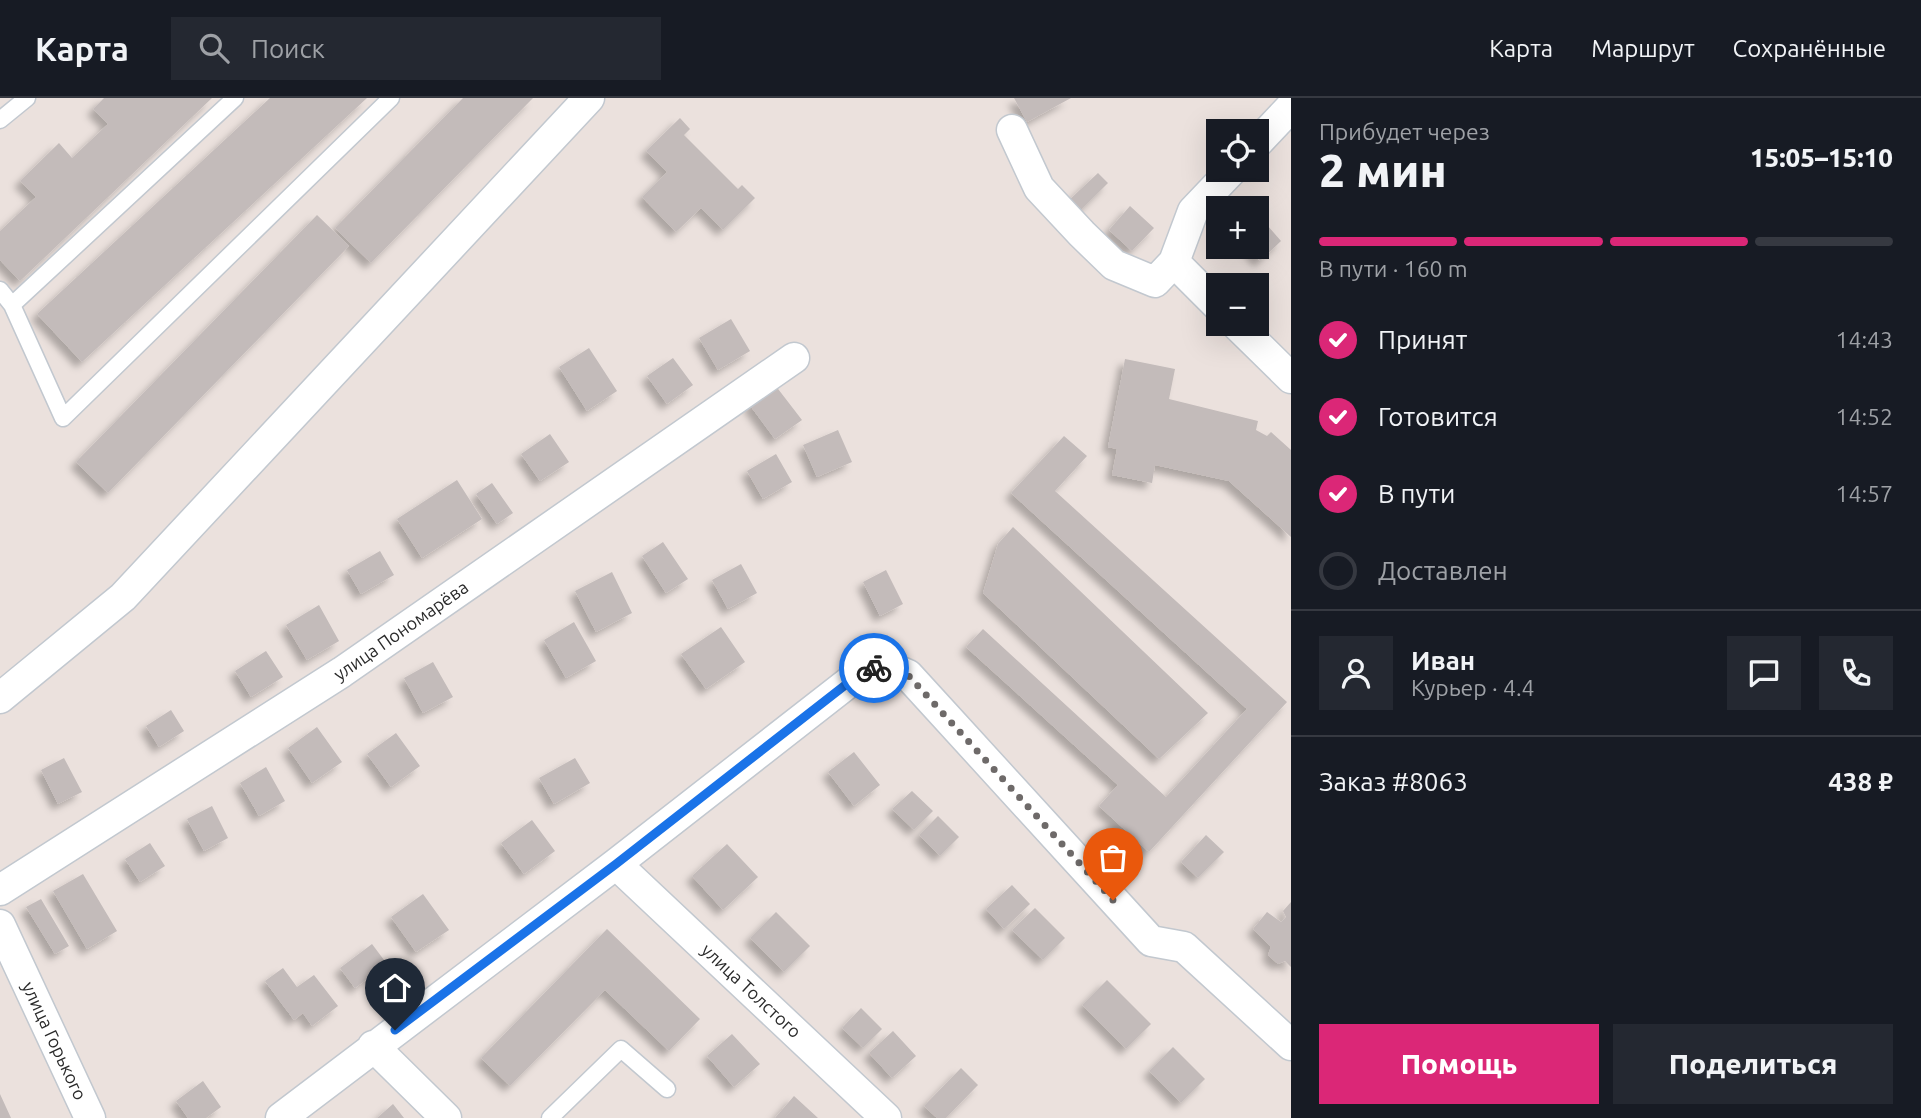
<!DOCTYPE html>
<html lang="ru">
<head>
<meta charset="utf-8">
<style>
  body { margin:0; font-family:Ubuntu,sans-serif; background:#242831; color:#f1f3f6; height:100vh; display:flex; flex-direction:column; font-size:26px; white-space:nowrap }
  * { box-sizing:border-box; margin:0 }
  p { font-size:23px; color:#9ea1a6 }
  .icon { flex:none; width:38px; height:38px; fill:none; stroke:currentColor; stroke-width:2; stroke-linecap:round; stroke-linejoin:round }
  .map { position:relative; flex:1; overflow:hidden }
  .panel { display:flex; flex-direction:column; background:#171b24; width:630px }
  .panel>* { flex:none }
  .tools { position:absolute; left:1206px; top:21px; display:grid; gap:14px }
  .tools a { display:grid; place-items:center; width:63px; height:63px; border-radius:0px; background:#171b24; box-shadow:0 7px 28px #0002; font-size:35px }
  .pin { position:absolute; display:grid; place-items:center; width:60px; height:60px; color:#fff; margin:-72px -30px; border-radius:50% 50% 50% 0; rotate:-45deg; box-shadow:0 0 7px #0007 }
  .pin .icon { rotate:45deg }
  .courier { position:absolute; display:grid; place-items:center; width:70px; height:70px; margin:-35px; border:5px solid #1a73e8; border-radius:50%; background:#fff; color:#222; box-shadow:0 2px 9px #0007 }
  .headline em { font-style:normal; font-weight:800 }
  .headline div { display:flex; flex-direction:column-reverse }
  .headline { display:flex; align-items:center; justify-content:space-between; height:119px; padding:0 28px }
  h1 { font-size:46px; font-weight:800; line-height:52px }
  .bar { display:grid; grid-template-columns:repeat(4,1fr); gap:10px 7px; align-content:center; height:84px; padding:0 28px }
  .bar i { height:9px; border-radius:5px; background:#363941 }
  .bar .active { background:#db2777 }
  .bar p { grid-column:span 4 }
  .line { display:flex; align-items:center; gap:18px; padding:0 28px; border-top:2px solid #363941 }
  .line div { flex:1 }
  .round { display:grid; place-items:center; flex:none; width:74px; height:74px; border-radius:0px; background:#242831 }
  ol { padding:0 28px; list-style:none }
  li { display:flex; align-items:center; gap:21px; height:77px }
  li p { margin-inline-start:auto }
  li .icon { padding:7px; border-radius:50%; background:#db2777; color:#fff; stroke-width:4 }
  li:last-child { color:#9ea1a6 }
  li i { width:38px; height:38px; border:4px solid #363941; border-radius:50% }
  .button { display:flex; gap:14px; margin-top:auto; padding:14px 28px }
  .button a { flex:1; height:80px; border-radius:0px; background:#db2777; color:#fff; font-size:28px; font-weight:800; line-height:80px; text-align:center }
  .button a+a { background:#242831; color:#f1f3f6 }
  header { display:flex; align-items:center; gap:42px; box-sizing:border-box; height:98px; padding:0 35px; background:#171b24; border-bottom:2px solid #363941 }
  header strong { font-size:33px }
  nav { display:flex; gap:38px; margin-inline-start:auto; font-size:24px }
  .search { width:490px; height:63px; background:#242831; display:flex; align-items:center; gap:18px; box-sizing:border-box; padding:0 24px; border-radius:0px; color:#9ea1a6; font-size:26px }
  main { display:flex; flex:1; min-height:0 }
  .map>svg:first-child { display:block }
</style>
</head>
<body>
<header>
<strong>Карта</strong>
<div class="search"><svg class="icon" aria-label="search" viewBox="0 0 24 24"><circle cx="10" cy="10" r="6"/><path d="M15 15l6 6"/></svg>Поиск</div>
<nav><a>Карта</a><a>Маршрут</a><a>Сохранённые</a></nav>
</header>
<main>
<div class="map">
<svg width="1291" height="1020" viewBox="0 0 1291 1020">
  <defs>
    <filter id="shadow"><feDropShadow dx="-6" dy="6" stdDeviation="3.5" flood-color="#0004"/></filter>
  </defs>
  <rect width="100%" height="100%" fill="#ebe1dd"/>
  <path fill="#c3bbba" filter="url(#shadow)" d="M104,0H212L20,183L0,162V133L36,99L20,83L59,45L72,60L108,26L93,11Z
    M270,0H367L82,264L37,216Z
    M463,0H533L371,165L335,130Z
    M1014,0H1071L1027,24Z
    M680,20L690,31L684,37L738,91L742,87L755,100L723,132L701,110L676,134L642,99L667,74L646,53Z
    M1098,75L1108,85L1077,116L1066,105Z
    M1130,108L1154,130L1132,153L1109,132Z
    M317,117L349,148L108,395L76,364Z
    M1260,119L1281,143L1260,163L1247,149H1256V122Z
    M731,221L750,253L718,272L699,240Z
    M589,250L617,293L587,313L559,269Z
    M673,260L693,287L667,306L647,278Z
    M1125,261L1175,271L1169,301L1258,323L1256,332L1267,338L1271,334L1291,352V439L1229,383L1155,367L1152,385L1112,377L1117,351L1108,349Z
    M775,287L802,322L775,341L749,306Z
    M838,332L852,364L817,379L803,347Z
    M550,336L569,364L540,383L521,356Z
    M1064,338L1087,358L1055,393L1287,604L1149,754L1099,708L1118,687L966,549L983,531L1166,699L1247,611L1011,395Z
    M776,356L792,384L763,401L747,373Z
    M457,382L482,421L422,460L397,421Z
    M492,385L513,415L497,426L476,396Z
    M1013,429L1208,615L1159,661L983,495L998,446Z
    M663,444L688,481L666,495L642,458Z
    M380,453L394,477L361,496L347,472Z
    M741,466L757,495L728,511L712,482Z
    M886,472L903,506L880,518L863,484Z
    M612,474L632,515L596,534L575,493Z
    M319,507L339,543L307,562L286,527Z
    M574,524L596,563L566,580L544,542Z
    M721,529L745,564L706,591L681,556Z
    M266,553L283,579L251,599L235,573Z
    M433,564L453,599L423,615L404,580Z
    M171,612L184,633L159,649L146,628Z
    M317,629L342,664L312,685L288,650Z
    M396,635L420,668L391,689L367,656Z
    M854,654L880,687L854,708L828,674Z
    M64,660L82,694L58,706L41,672Z
    M575,660L590,685L554,706L539,680Z
    M266,669L285,703L259,718L240,685Z
    M912,693L933,713L914,732L892,711Z
    M212,708L228,740L204,753L187,721Z
    M938,718L959,739L940,758L919,737Z
    M532,722L555,753L524,776L501,745Z
    M1206,737L1224,754L1198,780L1181,764Z
    M150,745L165,768L140,784L125,761Z
    M727,746L758,779L723,812L692,778Z
    M83,776L117,833L87,851L53,793Z
    M1012,787L1030,806L1004,831L986,811Z
    M423,796L449,832L416,854L391,819Z
    M41,801L69,848L55,856L26,809Z
    M1291,804V869L1285,863L1278,866L1268,857L1271,849L1253,831L1267,814L1281,824L1286,819L1283,813Z
    M1035,810L1065,840L1043,862L1012,832Z
    M776,814L810,848L784,874L750,840Z
    M607,831L700,921L669,953L605,892L510,988L481,960Z
    M372,846L387,866L355,890L340,870Z
    M283,870L297,889L314,877L338,908L312,928L303,915L294,922L265,883Z
    M1107,882L1151,926L1126,951L1082,907Z
    M861,910L882,931L863,950L842,930Z
    M893,933L916,958L892,980L869,955Z
    M732,936L760,966L734,989L707,958Z
    M1173,949L1205,981L1181,1005L1149,973Z
    M961,970L978,987L946,1020H937L924,1008Z
    M203,983L221,1009L206,1020H188L176,1003Z
    M0,996L11,1020H0Z
    M794,998L818,1020H775Z
    M393,1006L404,1020H377Z"/>
  <g fill="none" stroke-linecap="round" stroke-linejoin="round">
    <g stroke="#c2c8cf" stroke-width="19">
      <path id="service" d="M0,22L27,0
        M0,192L12,207L63,320L391,0
        M12,207L235,0
        M550,1020L621,951L667,991"/>
    </g>
    <g stroke="#c2c8cf" stroke-width="33">
      <path id="minor" d="M1012,32L1039,90L1082,136L1114,167L1155,184L1174,164L1193,113L1232,72
        M1256,46L1291,9
        M1174,164L1218,208
        M1236,226L1291,280
        M0,600L123,499L589,0
        M616,766L886,1020
        M0,792L342,574L794,260
        M0,827L90,1020
        M373,948L446,1020
        M281,1020L616,766L862,574C880,568 891,569 908,577L1151,843L1184,849L1291,947"/>
    </g>
    <use href="#service" stroke="#fff" stroke-width="16"/>
    <use href="#minor" stroke="#fff" stroke-width="30"/>
  </g>
  <g fill="none" stroke-linecap="round" stroke-linejoin="round">
    <path stroke="#6e6a69" stroke-width="7" stroke-dasharray="0 12.6" d="M874,570L892,569L908,577L1113,802"/>
    <path stroke="#1a73e8" stroke-width="9" d="M395,932L616,766L862,574L874,570"/>
  </g>
  <g text-anchor="middle" stroke-width="5" stroke-linejoin="round" paint-order="stroke">
    <g font-size="18" fill="#2a2a2a" stroke="#fff">
      <text transform="translate(401 533) rotate(-35)" y="6">улица Пономарёва</text>
      <text transform="translate(751 893) rotate(43)" y="6">улица Толстого</text>
      <text transform="translate(54 943) rotate(65)" y="6">улица Горького</text>
    </g>
  </g>
</svg>
<div class="tools">
<a><svg class="icon" aria-label="locate" viewBox="0 0 24 24"><circle cx="12" cy="12" r="6"/><path d="M12 2v4M12 18v4M2 12h4M18 12h4"/></svg></a>
<a>+</a>
<a>−</a>
</div>
<div class="pin" style="left:1113px;top:802px;background:#ea580c"><svg class="icon" aria-label="bag" viewBox="0 0 24 24"><path d="M5 8h14l-1 12H6zM9 8a3 3 0 0 1 6 0"/></svg></div>
<div class="pin" style="left:395px;top:932px;background:#1f2937"><svg class="icon" aria-label="home" viewBox="0 0 24 24"><path d="M3 11l9-7 9 7M6 9v11h12V9"/></svg></div>
<div class="courier" style="left:874px;top:570px"><svg class="icon" aria-label="bike" viewBox="0 0 24 24"><circle cx="6" cy="16" r="4"/><circle cx="18" cy="16" r="4"/><path d="M6 16l4-8h5l3 8M10 8l3 8H6M13 5h3"/></svg></div>
</div>
<section class="panel">
<div class="headline"><div><h1>2 мин</h1><p>Прибудет через</p></div><em>15:05–15:10</em></div>
<div class="bar"><i class="active"></i><i class="active"></i><i class="active"></i><i></i><p>В пути · 160 m</p></div>
<ol>
<li><svg class="icon" aria-label="check" viewBox="0 0 24 24"><path d="M5 12l5 5 9-10"/></svg>Принят<p>14:43</p></li>
<li><svg class="icon" aria-label="check" viewBox="0 0 24 24"><path d="M5 12l5 5 9-10"/></svg>Готовится<p>14:52</p></li>
<li><svg class="icon" aria-label="check" viewBox="0 0 24 24"><path d="M5 12l5 5 9-10"/></svg>В пути<p>14:57</p></li>
<li><i></i>Доставлен</li>
</ol>
<div class="line" style="height:126px"><a class="round"><svg class="icon" aria-label="person" viewBox="0 0 24 24"><circle cx="12" cy="8" r="4"/><path d="M4 21q1-7 8-7t8 7"/></svg></a><div><b>Иван</b><p>Курьер · 4.4</p></div><a class="round"><svg class="icon" aria-label="chat" viewBox="0 0 24 24"><path d="M4 5h16v11H9l-5 4z"/></svg></a><a class="round"><svg class="icon" aria-label="phone" viewBox="0 0 24 24"><path d="M5 4h4l2 5-3 2q2 4 5 5l2-3 5 2v4C11 20 4 13 5 4z"/></svg></a></div>
<div class="line" style="height:91px"><div>Заказ #8063</div><b>438 ₽</b></div>
<div class="button"><a>Помощь</a><a>Поделиться</a></div>
</section>
</main>
</body>
</html>
